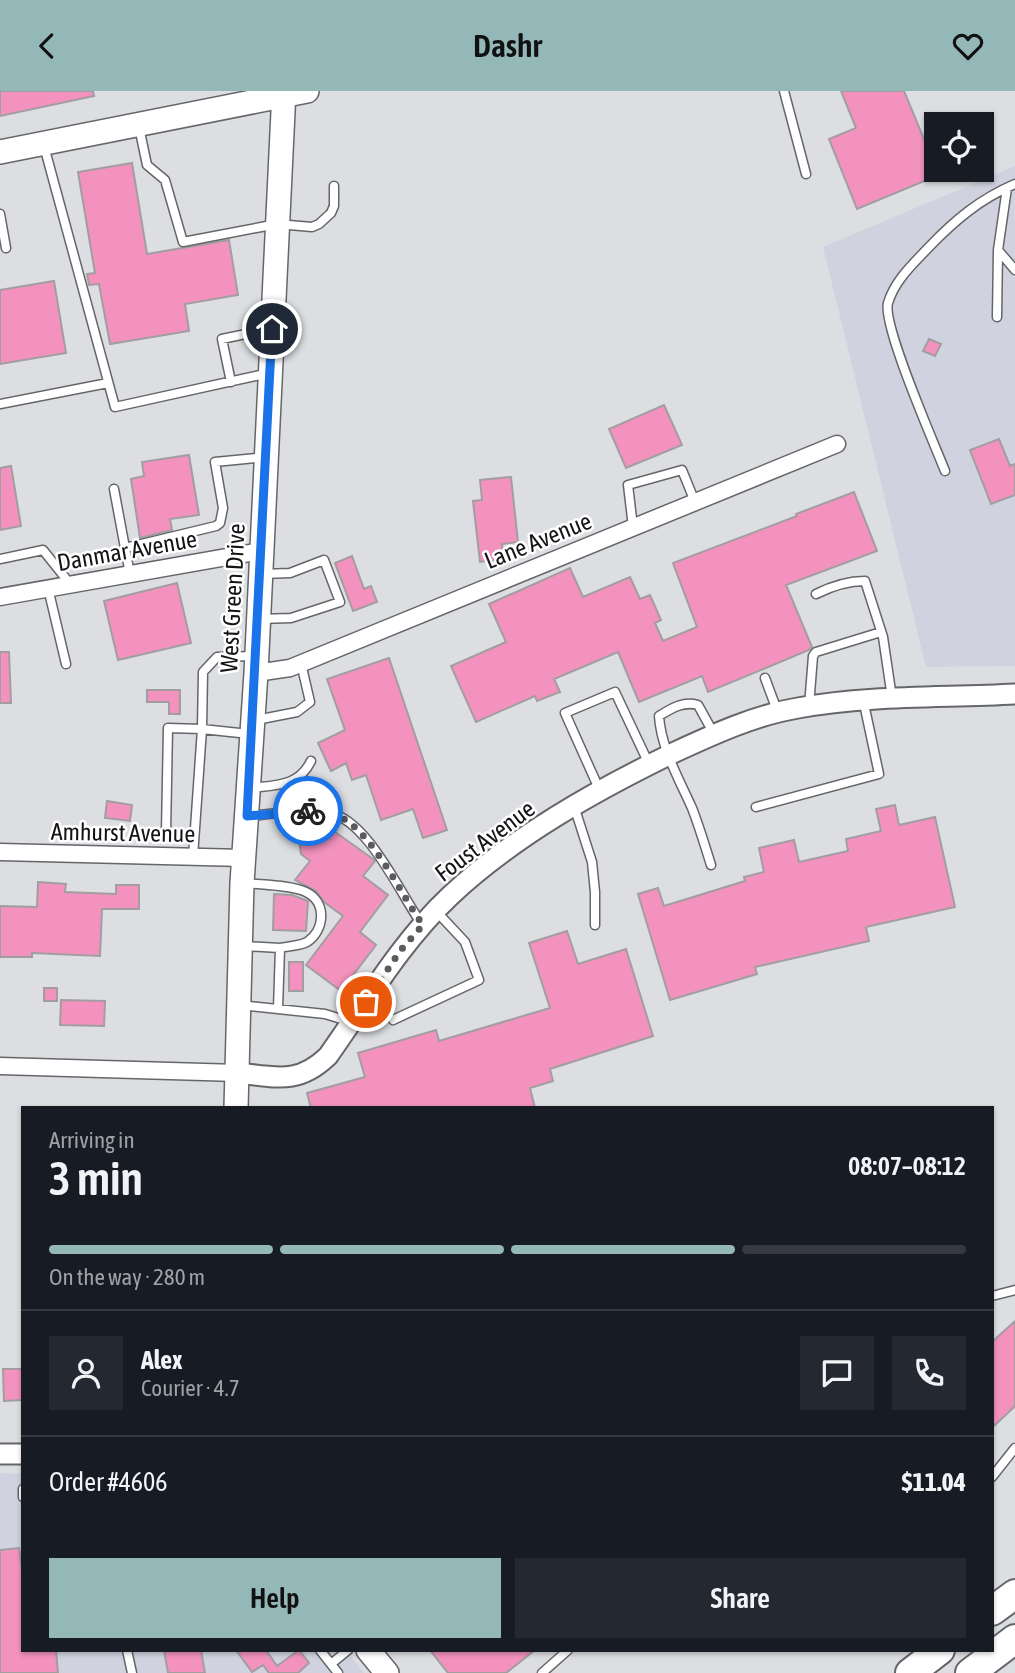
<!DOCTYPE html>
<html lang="en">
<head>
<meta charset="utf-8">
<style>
  body { margin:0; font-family:"Asap Condensed",sans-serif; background:#242831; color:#f1f3f6; height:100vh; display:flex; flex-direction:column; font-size:26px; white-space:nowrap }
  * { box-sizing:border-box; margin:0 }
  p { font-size:23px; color:#9ea1a6 }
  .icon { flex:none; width:38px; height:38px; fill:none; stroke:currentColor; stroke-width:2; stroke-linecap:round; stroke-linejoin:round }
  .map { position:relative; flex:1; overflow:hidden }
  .panel { position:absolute; left:21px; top:1015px; width:973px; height:546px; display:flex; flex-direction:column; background:#171b24; border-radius:0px; box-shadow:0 2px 5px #0004 }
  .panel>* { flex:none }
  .buttons { position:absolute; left:924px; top:21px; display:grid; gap:14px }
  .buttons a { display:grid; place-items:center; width:70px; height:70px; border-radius:0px; background:#171b24; box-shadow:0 2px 5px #0004; font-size:35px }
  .pin { position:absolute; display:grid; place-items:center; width:60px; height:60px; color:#fff; margin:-30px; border:4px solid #fff; border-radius:50%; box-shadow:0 2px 7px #0007 }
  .courier { position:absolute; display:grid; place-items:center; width:70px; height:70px; margin:-35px; border:5px solid #1a73e8; border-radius:50%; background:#fff; color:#222; box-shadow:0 2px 9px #0007 }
  .overview em { font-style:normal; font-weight:600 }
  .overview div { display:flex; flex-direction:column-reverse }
  .overview { display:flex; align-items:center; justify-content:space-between; height:119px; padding:0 28px }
  h1 { font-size:46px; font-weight:600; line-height:52px }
  .bar { display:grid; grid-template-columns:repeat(4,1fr); gap:10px 7px; align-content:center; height:84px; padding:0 28px }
  .bar i { height:9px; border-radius:5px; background:#363941 }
  .bar .current { background:#94b7b7 }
  .bar p { grid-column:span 4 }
  .line { display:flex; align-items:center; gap:18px; padding:0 28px; border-top:2px solid #363941 }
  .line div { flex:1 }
  .round { display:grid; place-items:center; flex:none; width:74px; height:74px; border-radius:0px; background:#242831 }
  .cta { display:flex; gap:14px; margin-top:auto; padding:14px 28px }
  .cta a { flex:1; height:80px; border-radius:0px; background:#94b7b7; color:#111; font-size:28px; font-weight:600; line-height:80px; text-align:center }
  .cta a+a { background:#242831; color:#f1f3f6 }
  header { display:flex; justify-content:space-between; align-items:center; height:91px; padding:0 28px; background:#94b7b7; color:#111; font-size:32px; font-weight:600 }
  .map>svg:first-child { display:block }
</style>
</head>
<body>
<header><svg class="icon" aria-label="back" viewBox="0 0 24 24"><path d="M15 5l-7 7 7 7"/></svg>Dashr<svg class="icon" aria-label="heart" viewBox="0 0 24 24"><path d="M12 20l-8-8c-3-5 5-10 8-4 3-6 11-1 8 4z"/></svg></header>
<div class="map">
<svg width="1015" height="1582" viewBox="0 0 1015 1582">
  <rect width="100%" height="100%" fill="#dcdee2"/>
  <path fill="#d0d3df" d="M1015,75V575L926,576L823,156Z
    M0,1382L23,1383V1559H346L364,1582H0Z"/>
  <path fill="#f392bf" stroke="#a29ea0" stroke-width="2" d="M0,0H93L94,5L0,25Z
    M841,0H904L939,84L857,118L829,48L856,37Z
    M132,72L147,163L229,149L238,204L185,213L189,240L110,253L99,193L89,194L87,183L95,182L78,81Z
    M54,190L66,262L0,273V199Z
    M929,248L941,253L935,265L923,260Z
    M664,314L682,354L626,377L609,338Z
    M999,348L1010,375L1015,373V404L991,413L970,359Z
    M189,364L199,424L170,428L172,439L140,447L131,388L144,385L142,371Z
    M11,375L21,435L0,439V377Z
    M511,386L518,451L502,453L504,468L480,471L473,410L482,409L480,389Z
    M854,401L877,460L786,494L812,556L809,559L708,601L702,585L639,611L618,561L554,588L560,601L537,610L535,605L476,631L451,575L506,551L489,513L570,477L583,506L630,486L640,508L650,504L661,529L655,532L663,550L697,536L673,472L797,425L796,423Z
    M352,465L364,498L371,495L377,511L353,520L335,472Z
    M177,492L191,552L118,569L104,510Z
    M0,561H9L11,612H0Z
    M389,567L447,739L423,747L413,718L381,729L366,684L352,689L346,672L331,680L318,652L345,639L327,588Z
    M147,599H180V623H169V611H147Z
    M107,710L132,714L130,730L105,727Z
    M895,714L899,734L935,726L955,816L866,836L869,850L755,876L757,883L670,909L638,803L658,797L664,815L745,790L744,786L764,781L759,757L794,749L799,771L848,760L846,748L881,740L876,718Z
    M324,733L373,768L375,770L363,785L388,804L360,841L376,854L341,900L306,874L343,825L324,811L316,800L295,789L310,770L301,763L298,742L303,735Z
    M38,791L66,793L65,801L116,803V794H139V818H102L100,865L32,862V866H0V815L37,816Z
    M274,803L292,804L308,810L306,840L273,839Z
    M567,840L578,873L626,858L653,945L550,978L553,990L530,997L535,1017H311L307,1002L365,986L358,962L436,939L439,950L550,917L529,852Z
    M289,871H303V900H289Z
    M44,897H57V910H44Z
    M61,909L105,910L104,935L60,934Z
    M1015,1230V1315L992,1337V1251Z
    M3,1278H23V1309L4,1310Z
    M19,1457L23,1486V1559H56L58,1582H0V1459Z
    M164,1559H201L205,1582H168Z
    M236,1559H266L277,1575L299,1559L309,1572L298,1582H269L263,1574L252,1581Z
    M430,1559H535L506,1582H448Z"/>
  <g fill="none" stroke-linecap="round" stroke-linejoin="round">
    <g stroke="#65666a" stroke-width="11">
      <path id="service" d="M784,0L806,83
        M139,36L147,74L165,89L183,151L277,133L312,136L319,133L331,122L334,115V95
        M44,55L115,316L269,282
        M1007,97L998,159L1015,179
        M0,123L6,157
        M997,226L998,159
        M231,291L222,248L269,238
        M0,313L108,292
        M945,380C934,352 882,234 888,212C895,189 913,173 929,156C955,129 980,108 1015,93
        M114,398L125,457
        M633,436L628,394L682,379L695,411
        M0,468L43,459L71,494
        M130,483L125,457L216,435L220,432L223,417L215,371L266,366
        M48,497L66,573
        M816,503C832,495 847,490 865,490L883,546L892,607
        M260,528L291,527L340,511L324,469L290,482L263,483
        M765,587L778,622
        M809,615L813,565L816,561L881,541
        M256,629L297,621L310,611L301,572
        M249,643L202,638L203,581L217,566L254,565
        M251,697C277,694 299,695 311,670
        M600,700L565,622L615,601L649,673
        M574,715L592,771L595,801V834
        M756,716L879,683L863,608
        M248,725C274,723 303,717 329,722C367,728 400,802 421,832
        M166,742L168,637L202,638L193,766
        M711,774C705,755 699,735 692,717C679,688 661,657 659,625C672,617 683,610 698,614L714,643
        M245,792C262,794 292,794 306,801C327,811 325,839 307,851C300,855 288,855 280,857
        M244,855L280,857L278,918
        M240,914L325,923L351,931
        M393,929L479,889L465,851L436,820
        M992,1205L1015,1199
        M992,1386L1015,1357
        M23,1398V1406
        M127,1559L132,1582
        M320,1559L338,1582
        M331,1573L348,1559
        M542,1582L568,1559"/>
    </g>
    <g stroke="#65666a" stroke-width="19">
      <path id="minor" d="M0,506L261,460
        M256,582L290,577L837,353
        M0,761L244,767
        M0,975L238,982"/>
    </g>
    <g stroke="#65666a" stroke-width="23">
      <path id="tertiary" d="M238,982C276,986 298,994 328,965C367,910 401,851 450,805C514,745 595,700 673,662C712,644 755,624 798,617C870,604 942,607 1015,603
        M0,1363H23"/>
    </g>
    <g stroke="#65666a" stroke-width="26">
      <path id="secondary" d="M0,61L307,0
        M236,1017L242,792L256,582L284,0
        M368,1559L387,1582"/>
    </g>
    <g stroke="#65666a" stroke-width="32">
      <path id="motorway" d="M992,1520L1015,1503
        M910,1582L940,1559
        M970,1582L1015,1548"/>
    </g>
    <use href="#service" stroke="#fff" stroke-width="8"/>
    <use href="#minor" stroke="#fff" stroke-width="16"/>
    <use href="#tertiary" stroke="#fff" stroke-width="19"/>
    <use href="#secondary" stroke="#fff" stroke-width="23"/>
    <use href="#motorway" stroke="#fff" stroke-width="28"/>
  </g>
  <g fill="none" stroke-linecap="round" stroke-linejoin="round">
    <path stroke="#5a5b5d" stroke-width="7" stroke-dasharray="0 12.6" d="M308,720C315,721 324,720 330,722C369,731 400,803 423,834L400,860L366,911"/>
    <path stroke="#1a73e8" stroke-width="9" d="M272,238L247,725L308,720"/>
  </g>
  <g text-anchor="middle" stroke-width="5" stroke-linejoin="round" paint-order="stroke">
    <g font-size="24" fill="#141416" stroke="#fff">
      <text transform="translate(538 450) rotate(-22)" y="8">Lane Avenue</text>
      <text transform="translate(127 460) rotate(-10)" y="8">Danmar Avenue</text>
      <text transform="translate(233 507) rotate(-87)" y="8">West Green Drive</text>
      <text transform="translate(123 742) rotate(1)" y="8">Amhurst Avenue</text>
      <text transform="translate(485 750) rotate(-37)" y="8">Foust Avenue</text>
    </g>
  </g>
</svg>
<div class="buttons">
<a><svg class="icon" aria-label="locate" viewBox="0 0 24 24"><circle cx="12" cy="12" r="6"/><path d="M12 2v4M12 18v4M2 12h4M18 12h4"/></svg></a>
</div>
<div class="pin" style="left:366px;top:911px;background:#ea580c"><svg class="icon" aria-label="bag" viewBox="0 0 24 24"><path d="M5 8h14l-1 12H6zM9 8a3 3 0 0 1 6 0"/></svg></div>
<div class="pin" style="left:272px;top:238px;background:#1f2937"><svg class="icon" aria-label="home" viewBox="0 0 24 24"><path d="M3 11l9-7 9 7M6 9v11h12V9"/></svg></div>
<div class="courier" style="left:308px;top:720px"><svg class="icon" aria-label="bike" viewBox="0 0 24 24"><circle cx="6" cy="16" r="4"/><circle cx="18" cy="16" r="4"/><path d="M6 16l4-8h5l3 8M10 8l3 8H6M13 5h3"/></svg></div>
<section class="panel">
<div class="overview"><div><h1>3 min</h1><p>Arriving in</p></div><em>08:07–08:12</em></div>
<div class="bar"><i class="current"></i><i class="current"></i><i class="current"></i><i></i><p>On the way · 280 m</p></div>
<div class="line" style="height:126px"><a class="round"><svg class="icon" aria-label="person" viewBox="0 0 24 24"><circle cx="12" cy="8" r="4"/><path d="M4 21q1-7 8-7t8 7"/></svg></a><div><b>Alex</b><p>Courier · 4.7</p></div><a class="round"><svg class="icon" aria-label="chat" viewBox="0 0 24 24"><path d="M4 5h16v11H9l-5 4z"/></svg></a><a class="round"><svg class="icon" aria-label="phone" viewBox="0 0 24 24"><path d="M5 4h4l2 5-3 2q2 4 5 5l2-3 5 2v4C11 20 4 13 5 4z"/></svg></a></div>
<div class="line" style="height:91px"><div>Order #4606</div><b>$11.04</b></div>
<div class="cta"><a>Help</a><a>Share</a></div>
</section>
</div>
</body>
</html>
